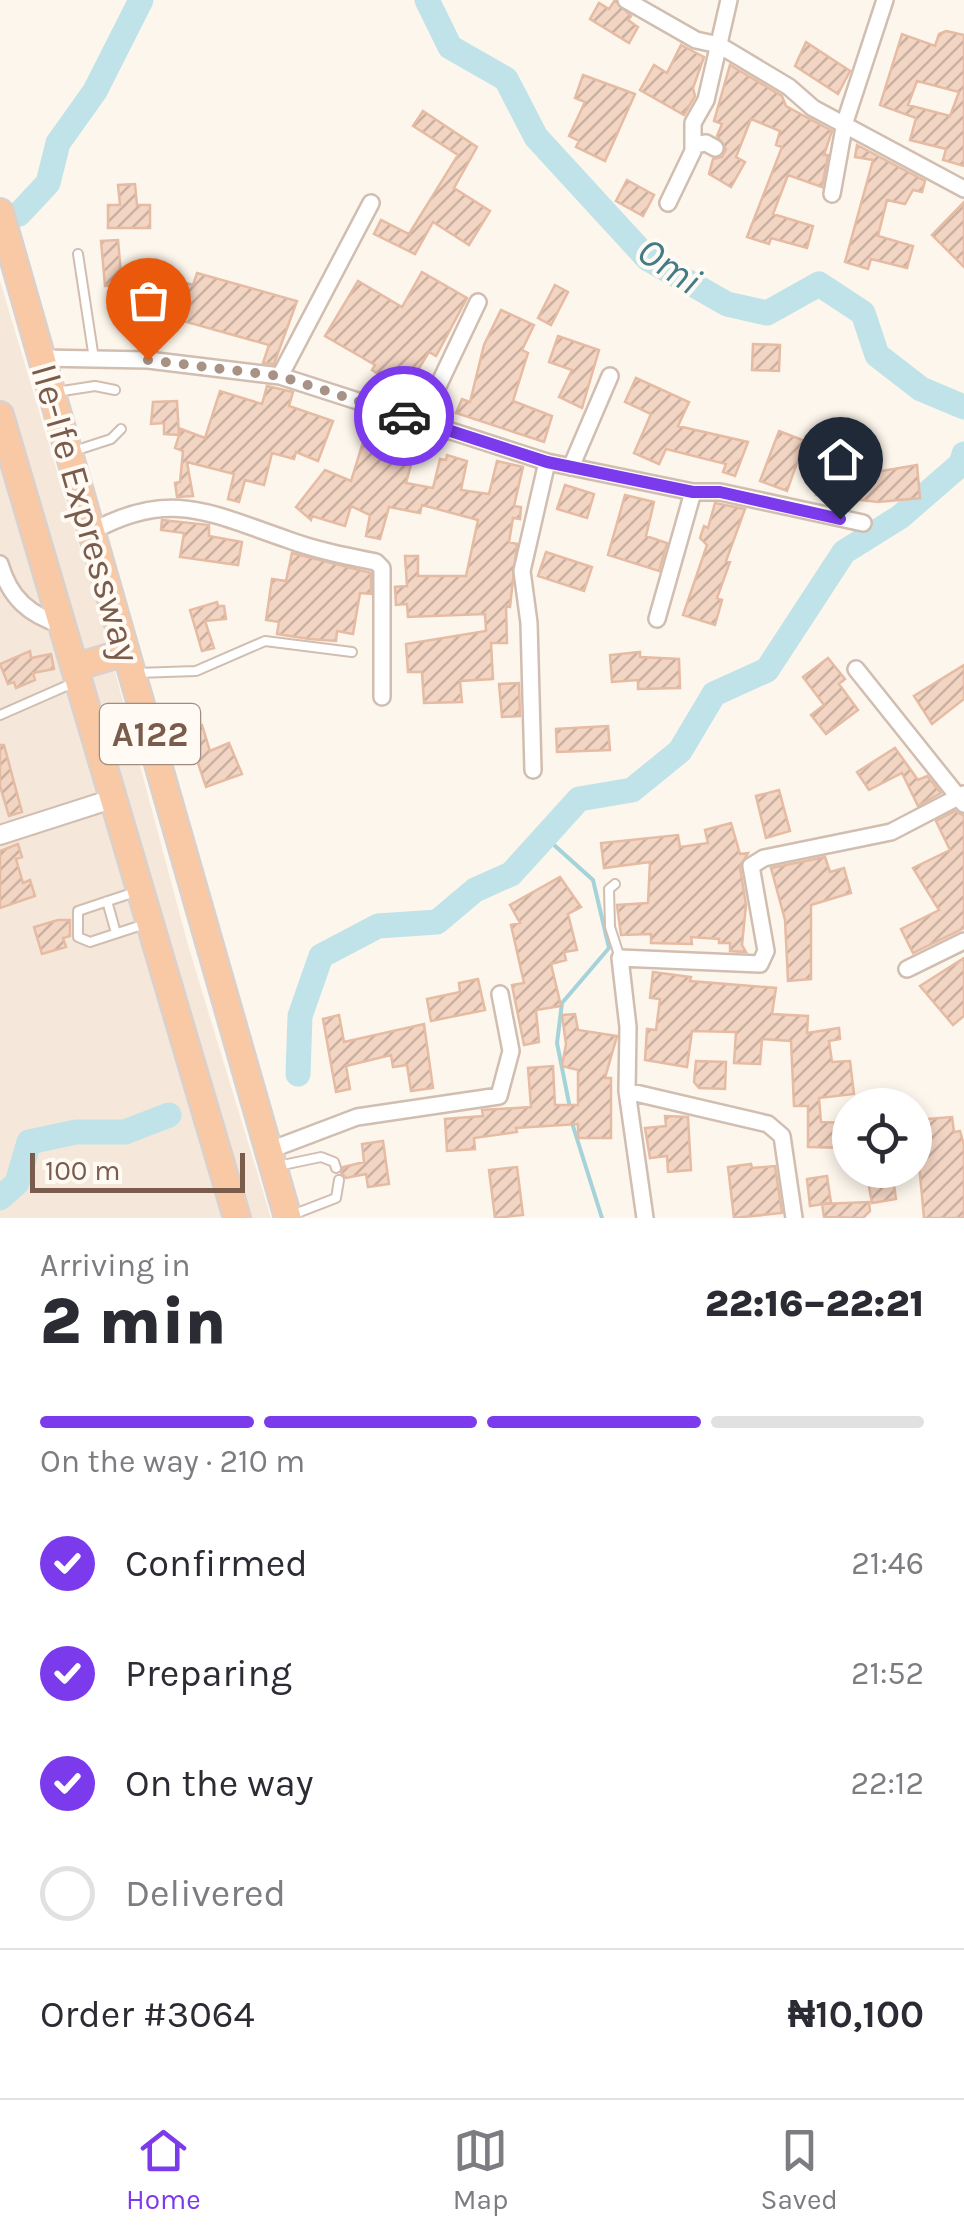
<!DOCTYPE html>
<html lang="en">
<head>
<meta charset="utf-8">
<style>
  body { margin:0; font-family:Karla,sans-serif; background:#f7f7f7; color:#2b2b33; height:100vh; display:flex; flex-direction:column; font-size:38px; white-space:nowrap }
  * { box-sizing:border-box; margin:0 }
  p { font-size:32px; color:#7c7c81 }
  .icon { flex:none; width:55px; height:55px; fill:none; stroke:currentColor; stroke-width:2; stroke-linecap:round; stroke-linejoin:round }
  .map { position:relative; height:1218px; overflow:hidden }
  .drawer { display:flex; flex-direction:column; background:#fff; flex:1 }
  .drawer>* { flex:none }
  .tools { position:absolute; left:832px; top:1088px; display:grid; gap:20px }
  .tools a { display:grid; place-items:center; width:100px; height:100px; border-radius:50%; background:#fff; box-shadow:0 5px 15px #0003; font-size:50px }
  .scale { position:absolute; left:30px; bottom:25px; width:215px; box-sizing:border-box; padding-left:10px; border:5px solid #7a5c4d; border-top:0; font-size:28px; line-height:35px; white-space:nowrap; color:#7a5c4d; -webkit-text-stroke:8px #fffaf3; paint-order:stroke }
  .pin { position:absolute; display:grid; place-items:center; width:85px; height:85px; color:#fff; margin:-102px -42px; border-radius:50% 50% 50% 0; rotate:-45deg; box-shadow:0 0 10px #0007 }
  .pin .icon { rotate:45deg }
  .courier { position:absolute; display:grid; place-items:center; width:100px; height:100px; margin:-50px; border:8px solid #7c3aed; border-radius:50%; background:#fff; color:#222; box-shadow:0 2px 12px #0007 }
  .overview em { font-style:normal; font-weight:800 }
  .overview div { display:flex; flex-direction:column-reverse }
  .overview { display:flex; align-items:center; justify-content:space-between; height:170px; padding:0 40px }
  h1 { font-size:65px; font-weight:800; line-height:75px }
  .bar { display:grid; grid-template-columns:repeat(4,1fr); gap:15px 10px; align-content:center; height:120px; padding:0 40px }
  .bar i { height:12px; border-radius:8px; background:#e1e1e2 }
  .bar .active { background:#7c3aed }
  .bar p { grid-column:span 4 }
  .line { display:flex; align-items:center; gap:25px; padding:0 40px; border-top:2px solid #e1e1e2 }
  .line div { flex:1 }
  ol { padding:0 40px; list-style:none }
  li { display:flex; align-items:center; gap:30px; height:110px }
  li p { margin-inline-start:auto }
  li .icon { padding:10px; border-radius:50%; background:#7c3aed; color:#fff; stroke-width:4 }
  li:last-child { color:#7c7c81 }
  li i { width:55px; height:55px; border:5px solid #e1e1e2; border-radius:50% }
  .menu { display:flex; justify-content:space-around; align-items:center; height:140px; border-top:2px solid #e1e1e2; background:#fff; font-size:28px; color:#7c7c81 }
  .menu a { display:grid; justify-items:center; gap:5px }
  .menu .active { color:#7c3aed }
  .map>svg:first-child { display:block }
</style>
</head>
<body>
<div class="map">
<svg width="964" height="1218" viewBox="0 0 964 1218">
  <defs>
    <pattern id="building-hatch" width="6" height="6" patternUnits="userSpaceOnUse" patternTransform="scale(2.5)"><rect width="6" height="6" fill="#f3d5c3"/><path d="M-1 1l2-2M0 6l6-6M5 7l2-2" fill="none" stroke="#cab0a1"/></pattern>
  </defs>
  <rect width="100%" height="100%" fill="#fdf6ec"/>
  <path fill="#f5e8da" d="M0,281L99,612L188,945L271,1218H0Z"/>
  <g fill="none" stroke-linecap="round" stroke-linejoin="round">
    <path stroke="#a5d3da" stroke-width="4" d="M544,836L593,880L609,948L562,1003L557,1043L570,1108
      M572,1123L602,1218"/>
    <path stroke="#bfe3e8" stroke-width="25" d="M427,0L450,47L506,79L536,137L648,259L727,304L767,313L819,284L863,313L877,355L921,389L964,407
      M0,220L19,214L48,183L58,143L95,91L141,0
      M298,1074L300,1016L321,956L378,926L437,922L475,890L511,874L579,799L632,790L680,751L714,694L767,670L844,552L900,517L961,464L964,454
      M0,1198L17,1183L29,1142L76,1132H125L169,1115"/>
  </g>
  <path fill="url(#building-hatch)" stroke="#e6bba3" stroke-width="2.5" fill-rule="evenodd" d="M615,0L631,16L628,20L638,27L629,43L590,19L599,3L609,9Z
    M946,31L964,35V166L943,160L946,149L910,140L916,118L880,105L902,34L935,46L939,34ZM917,81L959,92L950,116L908,105Z
    M806,42L850,71L838,94L795,66Z
    M681,45L704,57L693,88L695,96L684,115L640,90L654,65L667,73Z
    M730,65L782,96L786,106L832,131L824,155H828L822,187L788,175L773,214L813,226L807,248L771,238L769,244L747,237L782,147L776,145L780,131L751,119L736,157L745,162L731,187L709,174L713,159L722,157L726,149L717,136L722,124L714,121Z
    M583,75L635,94L605,161L576,147L579,141L569,136L585,102L575,98Z
    M423,111L477,147L454,188L490,211L469,245L433,222L415,254L374,234L381,220L409,234L458,155L413,126Z
    M857,145L925,181L922,192L913,190L905,204L887,200L878,236L913,246L907,268L871,259L868,269L845,262L873,160L855,157Z
    M627,180L654,195L643,216L616,201Z
    M135,184L137,205H150V228H108V205H120L118,185Z
    M964,202V267L932,235Z
    M118,240L122,285L105,286L101,241Z
    M422,272L467,298L436,356L429,352L405,391L372,370L375,365L325,336L358,281L402,307Z
    M197,273L297,301L274,364L263,363L269,345L183,321L186,312L174,308L182,282L193,285Z
    M555,285L568,292L551,325L538,318Z
    M501,310L534,325L522,350L528,353L513,401L552,416L544,442L456,413L462,399L470,402L484,345Z
    M558,336L599,350L582,408L559,397L572,370L549,362Z
    M753,344L780,345L779,371L752,370Z
    M636,378L689,402L678,426L748,442L735,476L723,472L726,464L666,449L659,464L634,453L651,414L625,402Z
    M267,386L293,392L289,406L333,421L318,461L296,452L294,459L272,453L264,485L245,480L239,502L228,499L234,474L187,462L193,496L177,497L175,483L180,482L183,451L175,448L181,429L205,438L220,391L262,404Z
    M177,401L179,435L164,434V423L151,424L153,402Z
    M368,426L390,433L386,446L414,454L406,483L433,488L440,459L446,460L447,455L467,461L461,490L489,494L497,461L523,467L514,506L521,507L520,519L513,518L509,542L517,544L510,607L506,606L507,643H491L493,679L460,681L462,702L424,703L422,672H408L406,644L486,631L485,614L408,617L407,604L396,605L395,587L407,586L405,556H418V576H466L478,520L422,505L420,513L389,507L380,539L366,536L370,515L351,506L345,526L312,516L311,520L296,507L325,470L351,481Z
    M779,431L805,441L787,491L760,481Z
    M917,465L920,498L878,502L816,495L817,467L876,472Z
    M565,485L594,494L587,518L557,509Z
    M625,495L654,502L646,536L667,543L659,571L608,555Z
    M715,503L745,509L726,561L730,562L717,598L722,600L715,625L683,615L707,545L700,538L704,526L708,528Z
    M162,520L209,525V536L242,542L238,565L180,557L184,533L161,530Z
    M546,552L592,567L584,591L538,576Z
    M292,553L371,573V594L360,593L353,634L337,631L336,641L309,639L277,634L279,622L266,620L272,579L286,581Z
    M217,602L218,606H224L226,619L205,621L214,648L202,651L190,610Z
    M30,651L31,658L51,654L54,669L33,673L35,680L16,688L14,682L8,684L0,664Z
    M640,652V657L679,659L680,688L638,689V680L612,682L610,655Z
    M828,658L845,679L839,684L858,710L826,734L811,715L824,705L803,677Z
    M964,665V699L932,724L914,696Z
    M519,683L520,716L502,717L499,684Z
    M202,725L210,751L229,743L242,774L206,787L187,730Z
    M608,726L610,750L557,752L556,729Z
    M0,745H4L22,812L9,816L0,786Z
    M895,748L918,780L927,776L941,793L918,806L902,773L869,790L857,772Z
    M779,790L790,831L766,838L756,796Z
    M955,811L964,816V928L913,953L901,929L939,910L913,868L950,850L936,821Z
    M731,823L740,854L748,853L740,867L746,905L742,945L746,952L730,951V943H719V939L691,937L692,944L651,943V934L621,935L617,905L648,903L650,862L604,868L601,843L678,835L680,847L708,843L705,830Z
    M18,844L22,857L16,859L23,883L30,880L35,896L0,908V851Z
    M825,857L830,872L844,868L851,893L811,905V979L788,981L785,920L771,868Z
    M560,877L581,907L568,914L577,950L564,952L566,960L551,964L561,1006L536,1010L539,1042L524,1045L512,985L524,983L511,925L520,923L510,905Z
    M58,920H70V936L63,938L66,947L42,954L34,927Z
    M964,958V1016L953,1025L920,986Z
    M653,972L691,977L690,981L776,988L772,1014L808,1016L807,1033L839,1028L840,1039L829,1041L832,1062L850,1061L854,1094L819,1098L821,1122L850,1123V1148L808,1147V1106H794L791,1041L762,1039L760,1064L734,1063L736,1032L692,1031L687,1067L645,1060L647,1029L656,1030L660,999L650,998Z
    M478,979L485,1010L431,1021L427,999L460,992L459,983Z
    M575,1014L578,1030L617,1036L605,1078H611V1138H578V1124L516,1128L517,1132L474,1138L475,1149L447,1151L445,1119L483,1116L482,1110L531,1107L528,1068L553,1066L555,1105H578V1070L562,1066L566,1044L562,1015Z
    M339,1015L344,1042L424,1024L433,1088L411,1091L407,1065L393,1067L391,1055L346,1066L350,1089L336,1092L323,1019Z
    M696,1061L726,1062L725,1089L699,1088L694,1082Z
    M665,1116L688,1117L691,1170L668,1172L667,1156L650,1158L645,1128L666,1126Z
    M952,1117L954,1132L960,1131L964,1145V1218H924L915,1120Z
    M383,1141L389,1184L368,1187L366,1174L346,1178L341,1173L343,1167L364,1162L362,1144Z
    M751,1164L752,1168L775,1166L782,1213L734,1218L728,1167Z
    M517,1167L523,1215L495,1218L489,1170Z
    M866,1170H892L896,1199L872,1203Z
    M827,1176L831,1203L810,1206L807,1179Z
    M869,1202L870,1211L863,1218L824,1217L822,1204Z"/>
  <g fill="none" stroke-linecap="round" stroke-linejoin="round">
    <g stroke="#d1beb0" stroke-width="12">
      <path id="service" d="M78,254L94,359
        M56,392L95,386L115,390
        M74,451L111,439L121,429
        M136,673L196,671L265,641L352,652
        M0,715L73,683
        M615,884L609,889L610,927L620,958
        M138,891L78,911V937L90,942L145,924
        M107,901L116,933
        M278,1166L321,1157L334,1162L336,1168
        M292,1215L336,1198L339,1180"/>
    </g>
    <g stroke="#d1beb0" stroke-width="20">
      <path id="minor" d="M626,0L696,40L719,45L789,87L813,108L964,189
        M693,145L706,143L715,148
        M832,194L845,122L885,0
        M668,203L693,151V123L706,100L729,0
        M41,358L148,360L280,376L547,462L693,492H720L863,523
        M280,376L371,203
        M421,422L478,302
        M571,467L610,376
        M93,531C170,489 210,513 286,539C315,550 346,556 376,562L382,568V697
        M0,564C10,598 29,615 62,625
        M657,619L693,492
        M856,669L964,804
        M533,770L529,623L522,571L547,462
        M907,969L964,941
        M627,1091L768,1124L782,1136L794,1218
        M270,1150L357,1117L499,1096L511,1051L500,994
        M645,1218L627,1091L628,1027L620,958L760,964L766,951L751,866L764,858L891,832L964,794"/>
    </g>
    <g stroke="#d1beb0" stroke-width="22">
      <path id="tertiary" d="M0,835L115,798"/>
    </g>
    <g stroke="#dad1cd" stroke-width="30">
      <path id="trunk" d="M0,212L288,1218
        M0,415L237,1218
        M76,667L126,652"/>
    </g>
    <use href="#service" stroke="#fff" stroke-width="8"/>
    <use href="#minor" stroke="#fff" stroke-width="15"/>
    <use href="#tertiary" stroke="#fff" stroke-width="18"/>
    <use href="#trunk" stroke="#f9c8a4" stroke-width="25"/>
  </g>
  <g fill="none" stroke-linecap="round" stroke-linejoin="round">
    <path stroke="#a89285" stroke-width="10" stroke-dasharray="0 18" d="M148,360L280,376L404,416"/>
    <path stroke="#7c3aed" stroke-width="12" d="M404,416L547,462L693,492H720L840,519"/>
  </g>
  <g text-anchor="middle" stroke-width="8" stroke-linejoin="round" paint-order="stroke">
    <rect fill="#fffaf3" stroke="#a28b7f" stroke-width="2.5" x="100" y="704" width="100" height="60" rx="8"/>
    <g font-size="35" font-weight="bold" fill="#7a5c4d">
      <text x="150" y="746">A122</text>
    </g>
    <g font-size="38" fill="#7a5c4d" stroke="#fffaf3">
      <text transform="translate(86 513) rotate(74)" y="13">Ile-Ife Expressway</text>
    </g>
    <g font-size="40" font-style="italic" fill="#437c86" stroke="#fffaf3">
      <text transform="translate(670 265) rotate(35)" y="14">Omi</text>
    </g>
  </g>
</svg>
<div class="tools">
<a><svg class="icon" aria-label="locate" viewBox="0 0 24 24"><circle cx="12" cy="12" r="6"/><path d="M12 2v4M12 18v4M2 12h4M18 12h4"/></svg></a>
</div>
<div class="scale">100 m</div>
<div class="pin" style="left:148px;top:360px;background:#ea580c"><svg class="icon" aria-label="bag" viewBox="0 0 24 24"><path d="M5 8h14l-1 12H6zM9 8a3 3 0 0 1 6 0"/></svg></div>
<div class="pin" style="left:840px;top:519px;background:#1f2937"><svg class="icon" aria-label="home" viewBox="0 0 24 24"><path d="M3 11l9-7 9 7M6 9v11h12V9"/></svg></div>
<div class="courier" style="left:404px;top:416px"><svg class="icon" aria-label="car" viewBox="0 0 24 24"><path d="M5 17H2v-5l4-1 3-4h7l3 4 3 1v5h-3M9 17h6M6 11h13"/><circle cx="7" cy="17" r="2"/><circle cx="17" cy="17" r="2"/></svg></div>
</div>
<section class="drawer">
<div class="overview"><div><h1>2 min</h1><p>Arriving in</p></div><em>22:16–22:21</em></div>
<div class="bar"><i class="active"></i><i class="active"></i><i class="active"></i><i></i><p>On the way · 210 m</p></div>
<ol>
<li><svg class="icon" aria-label="check" viewBox="0 0 24 24"><path d="M5 12l5 5 9-10"/></svg>Confirmed<p>21:46</p></li>
<li><svg class="icon" aria-label="check" viewBox="0 0 24 24"><path d="M5 12l5 5 9-10"/></svg>Preparing<p>21:52</p></li>
<li><svg class="icon" aria-label="check" viewBox="0 0 24 24"><path d="M5 12l5 5 9-10"/></svg>On the way<p>22:12</p></li>
<li><i></i>Delivered</li>
</ol>
<div class="line" style="height:130px"><div>Order #3064</div><b>₦10,100</b></div>
</section>
<nav class="menu">
<a class="active"><svg class="icon" aria-label="home" viewBox="0 0 24 24"><path d="M3 11l9-7 9 7M6 9v11h12V9"/></svg>Home</a>
<a><svg class="icon" aria-label="map" viewBox="0 0 24 24"><path d="M3 6l6-2 6 2 6-2v14l-6 2-6-2-6 2zM9 4v14M15 6v14"/></svg>Map</a>
<a><svg class="icon" aria-label="saved" viewBox="0 0 24 24"><path d="M7 4h10v16l-5-4-5 4z"/></svg>Saved</a>
</nav>
</body>
</html>
